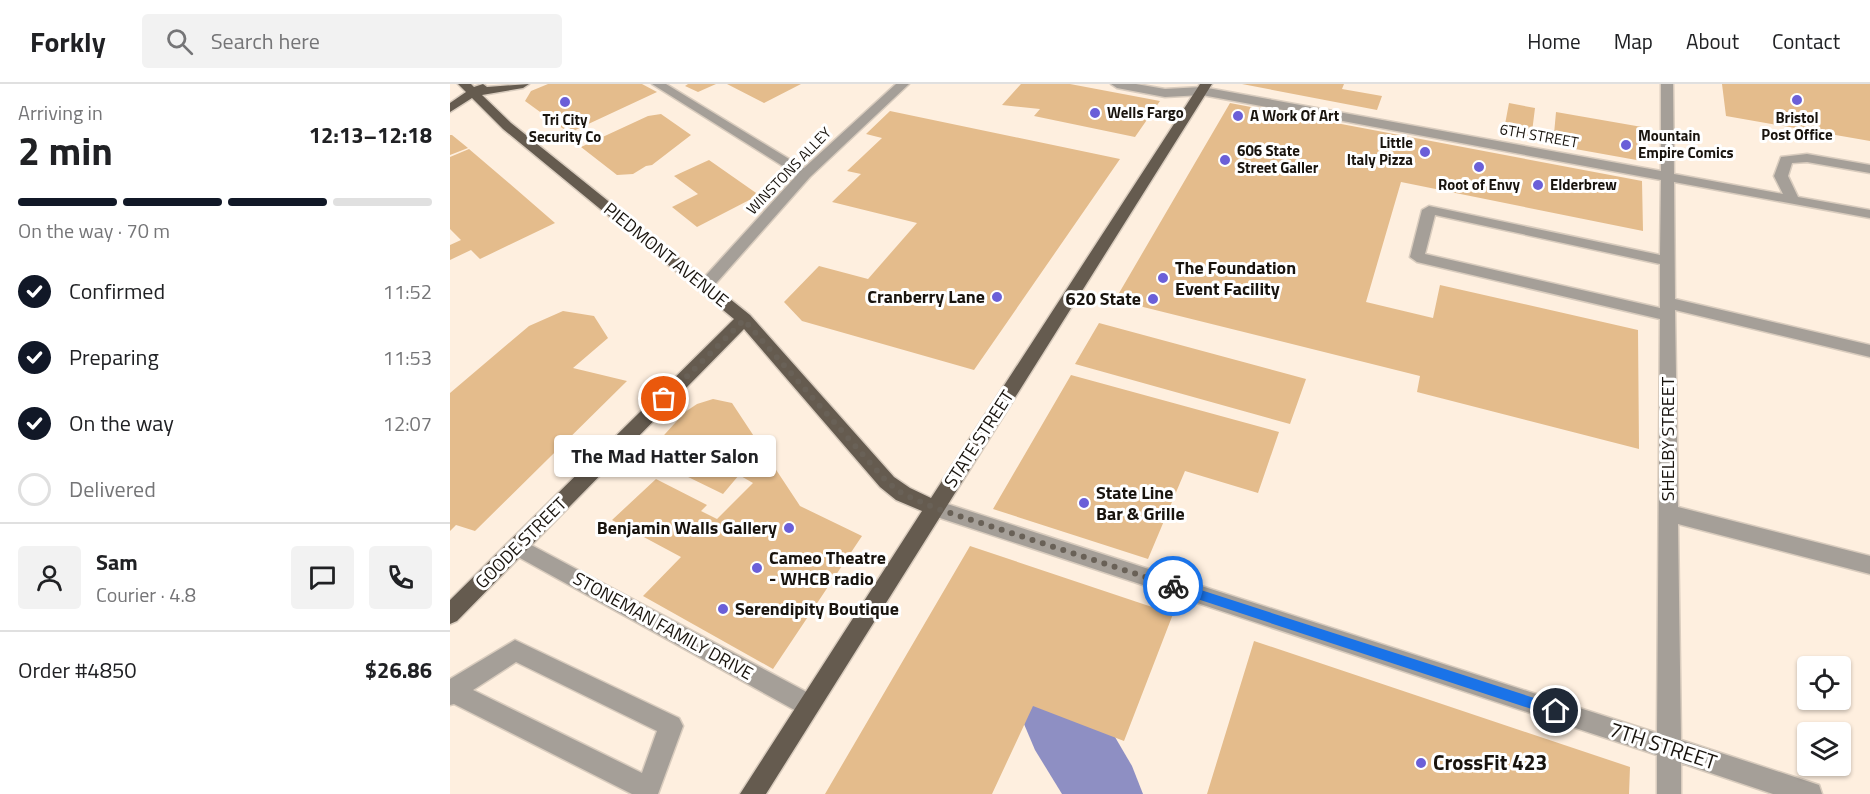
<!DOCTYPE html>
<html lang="en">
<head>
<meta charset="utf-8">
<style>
  body { margin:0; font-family:"Titillium Web",sans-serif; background:#f2f2f2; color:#202124; height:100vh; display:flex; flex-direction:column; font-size:22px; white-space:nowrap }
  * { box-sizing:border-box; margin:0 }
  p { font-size:20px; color:#757577 }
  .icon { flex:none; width:33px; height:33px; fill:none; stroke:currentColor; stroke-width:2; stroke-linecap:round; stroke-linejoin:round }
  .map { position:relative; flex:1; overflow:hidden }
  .side { display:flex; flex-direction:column; background:#fff; width:450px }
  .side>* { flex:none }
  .controls { position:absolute; left:1347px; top:572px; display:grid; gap:12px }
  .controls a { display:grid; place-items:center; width:54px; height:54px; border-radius:6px; background:#fff; box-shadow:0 2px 4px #0004; font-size:30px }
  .pin { position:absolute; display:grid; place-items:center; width:51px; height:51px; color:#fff; margin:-26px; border:3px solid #fff; border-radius:50%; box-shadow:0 2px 6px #0007 }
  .courier { position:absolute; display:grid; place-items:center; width:60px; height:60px; margin:-30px; border:4px solid #1a73e8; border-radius:50%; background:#fff; color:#222; box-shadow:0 2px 8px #0007 }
  .bubble { position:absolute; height:42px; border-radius:6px; background:#fff; box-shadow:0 2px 4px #0004; font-size:20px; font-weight:700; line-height:42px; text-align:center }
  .overview em { font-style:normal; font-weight:700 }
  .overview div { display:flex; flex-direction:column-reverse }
  .overview { display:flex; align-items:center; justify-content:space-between; height:102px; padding:0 18px }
  h1 { font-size:39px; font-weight:700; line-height:45px }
  .bar { display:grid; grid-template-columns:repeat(4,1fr); gap:9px 6px; align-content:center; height:72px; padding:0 18px }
  .bar i { height:8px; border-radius:4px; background:#e0e0e0 }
  .bar .on { background:#111827 }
  .bar p { grid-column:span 4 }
  .line { display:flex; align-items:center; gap:15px; padding:0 18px; border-top:2px solid #e0e0e0 }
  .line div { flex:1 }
  .round { display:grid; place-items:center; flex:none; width:63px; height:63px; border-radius:6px; background:#f2f2f2 }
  ol { padding:0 18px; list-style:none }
  li { display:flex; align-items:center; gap:18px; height:66px }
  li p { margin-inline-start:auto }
  li .icon { padding:6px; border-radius:50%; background:#111827; color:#fff; stroke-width:4 }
  li:last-child { color:#757577 }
  li i { width:33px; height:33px; border:3px solid #e0e0e0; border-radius:50% }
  header { display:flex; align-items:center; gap:36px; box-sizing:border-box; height:84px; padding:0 30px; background:#fff; border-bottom:2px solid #e0e0e0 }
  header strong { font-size:28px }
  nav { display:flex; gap:33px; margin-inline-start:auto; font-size:21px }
  .search { width:420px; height:54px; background:#f2f2f2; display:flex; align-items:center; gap:15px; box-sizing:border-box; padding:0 21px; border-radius:6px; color:#757577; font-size:22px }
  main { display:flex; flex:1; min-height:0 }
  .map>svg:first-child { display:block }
</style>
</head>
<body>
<header>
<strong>Forkly</strong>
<div class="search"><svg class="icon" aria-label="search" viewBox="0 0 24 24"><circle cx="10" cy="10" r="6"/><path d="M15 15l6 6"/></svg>Search here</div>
<nav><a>Home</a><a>Map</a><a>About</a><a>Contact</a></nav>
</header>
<main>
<section class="side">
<div class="overview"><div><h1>2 min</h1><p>Arriving in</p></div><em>12:13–12:18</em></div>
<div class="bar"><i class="on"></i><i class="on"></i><i class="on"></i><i></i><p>On the way · 70 m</p></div>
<ol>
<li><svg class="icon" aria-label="check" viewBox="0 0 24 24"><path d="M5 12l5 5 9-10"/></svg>Confirmed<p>11:52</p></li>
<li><svg class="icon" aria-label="check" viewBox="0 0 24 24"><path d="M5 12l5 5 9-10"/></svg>Preparing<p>11:53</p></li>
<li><svg class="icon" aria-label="check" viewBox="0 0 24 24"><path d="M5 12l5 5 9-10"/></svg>On the way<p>12:07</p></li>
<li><i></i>Delivered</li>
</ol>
<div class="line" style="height:108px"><a class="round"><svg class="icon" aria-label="person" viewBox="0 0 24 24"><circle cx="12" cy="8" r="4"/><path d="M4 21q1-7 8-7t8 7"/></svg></a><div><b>Sam</b><p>Courier · 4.8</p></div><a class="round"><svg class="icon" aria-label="chat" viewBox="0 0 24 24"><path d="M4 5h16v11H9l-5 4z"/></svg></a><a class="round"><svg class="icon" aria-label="phone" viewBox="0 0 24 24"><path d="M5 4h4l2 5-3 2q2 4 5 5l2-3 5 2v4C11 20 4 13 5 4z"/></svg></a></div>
<div class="line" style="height:78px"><div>Order #4850</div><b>$26.86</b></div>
</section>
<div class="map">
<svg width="1420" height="710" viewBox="0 0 1420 710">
  <rect width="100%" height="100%" fill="#feefdf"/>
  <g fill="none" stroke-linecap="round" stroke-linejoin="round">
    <path fill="#8e8fc3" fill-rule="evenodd" d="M611,603L637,614L665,653L682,682L693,710H612L585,666L574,640L585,614Z"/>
  </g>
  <path fill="#e4bc8c" d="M98,0H192L207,8L119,49L75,17L81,7Z
    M238,0H266L248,8L235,2Z
    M277,0H351L314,19Z
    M571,0H620L710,17L685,53L584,32L590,25L552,21Z
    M792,0H894L892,5L932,12L927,26Z
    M1272,0H1420V57L1276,32Z
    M780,19L1192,97L1193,147L951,98L916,218L983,234L990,201L1188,246L1189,365L967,308L970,292L665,216Z
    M1059,19L1085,24L1081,56L1053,51Z
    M440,27L670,75L524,286L352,237L334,218L369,182L418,195L467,139L382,118L411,90L397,87L432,54L416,50Z
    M1106,28L1192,43V77L1103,61Z
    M211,30L241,51L202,81L196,82L183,90L167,91L131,63L198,32Z
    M0,51H2L18,64L0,71Z
    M19,65L67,106L105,139L30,175L21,166L0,176V161L11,156L0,145V73Z
    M259,76L309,111L247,143L222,123L248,110L224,92Z
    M113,227L144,232L158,254L123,284L177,297L25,447L6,441L0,447V309L79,242Z
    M649,239L856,295L840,340L625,280Z
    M621,291L829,348L808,409L735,387L698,475L543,425Z
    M263,315L282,319L350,422L412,452L323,585L193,512L231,473L162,436L206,395L257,421L251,427L267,435L303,399L289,391L273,410L195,372L235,328L247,320Z
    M520,462L723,530L674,657L583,622L542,710H375Z
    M804,557L1180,683L1179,710H757Z"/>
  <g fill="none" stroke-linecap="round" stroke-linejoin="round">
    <g stroke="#d9ccbe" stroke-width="3">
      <path id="minor" d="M202,0H216L354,84L446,0H459L360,93L260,206H250L247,202L250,198L347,91Z
        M661,0H686L715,5L752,3L1211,87V0H1223L1224,90L1333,110L1324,92L1331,73L1357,70L1420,81V89L1357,78L1342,79L1338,92L1348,113L1420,126V134L1224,98L1225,215L1420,261V273L1225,226L1228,423L1420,472V490L1228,440L1231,656L1360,698L1369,701L1372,710H1323L1231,679V710H1207V671L478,430L475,424L478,418L485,416L1207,649L1210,235L967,178L960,173L972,126L979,122L1210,171L1211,96L752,11L715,13L667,4ZM985,131L1210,180V224L975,170Z
        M68,454L366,613L369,621L366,629L358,632L350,629L61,469L58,463L61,457Z
        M65,556L229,634L233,642L208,710H182L4,620L0,621V595ZM66,578L207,647L192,689L23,606Z"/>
    </g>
    <g stroke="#d9ccbe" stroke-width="3">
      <path id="major" d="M8,0H21L24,3L33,0L37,3L79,0L73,4L32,11L61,39L300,231L444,393L460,404L481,414L750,0H762L316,710H290L472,427L446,416L430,403L294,245L7,537L0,540V516L284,235L53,45L22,14L0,28V19L16,8Z"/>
    </g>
    <use href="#minor" fill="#a59f98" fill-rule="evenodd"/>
    <use href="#major" fill="#655b4f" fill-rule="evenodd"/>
  </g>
  <path fill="#1a73e8" d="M723,497L1106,621L1111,623L1113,627L1111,631L1106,633L723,507L718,502Z"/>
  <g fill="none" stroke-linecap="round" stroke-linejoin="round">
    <path stroke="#696157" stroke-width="6" stroke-dasharray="0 10.8" d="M214,315L294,236L437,398L453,410L485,424L723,502"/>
  </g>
  <g fill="#6b5fd8" stroke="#fff" stroke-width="2">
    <circle cx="1347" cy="16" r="6"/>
    <circle cx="115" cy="18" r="6"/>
    <circle cx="645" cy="29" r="6"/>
    <circle cx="788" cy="32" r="6"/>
    <circle cx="1176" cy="61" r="6"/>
    <circle cx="975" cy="68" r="6"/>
    <circle cx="775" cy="76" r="6"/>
    <circle cx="1029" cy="83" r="6"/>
    <circle cx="1088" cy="101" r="6"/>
    <circle cx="713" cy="194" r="6"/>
    <circle cx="547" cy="213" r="6"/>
    <circle cx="703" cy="215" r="6"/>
    <circle cx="634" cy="419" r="6"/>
    <circle cx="339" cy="444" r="6"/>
    <circle cx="307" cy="484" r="6"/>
    <circle cx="273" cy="525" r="6"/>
    <circle cx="971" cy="679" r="6"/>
  </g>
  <g text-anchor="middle" stroke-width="6" stroke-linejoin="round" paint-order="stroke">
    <g font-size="15" font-weight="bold" fill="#19140e" stroke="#fff" text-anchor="start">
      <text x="657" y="34">Wells Fargo</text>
      <text x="800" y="37">A Work Of Art</text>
      <text x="1347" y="39" text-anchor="middle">Bristol<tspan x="1347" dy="17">Post Office</tspan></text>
      <text x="115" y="41" text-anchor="middle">Tri City<tspan x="115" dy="17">Security Co</tspan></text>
      <text x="1188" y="57">Mountain<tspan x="1188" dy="17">Empire Comics</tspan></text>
      <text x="963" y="64" text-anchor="end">Little<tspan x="963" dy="17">Italy Pizza</tspan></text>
      <text x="787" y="72">606 State<tspan x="787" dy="17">Street Galler</tspan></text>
      <text x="1029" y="106" text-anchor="middle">Root of Envy</text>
      <text x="1100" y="106">Elderbrew</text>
    </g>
    <g font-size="15" fill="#19140e" stroke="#fff">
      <text transform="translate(1089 52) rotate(10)" y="5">6TH STREET</text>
      <text transform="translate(339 87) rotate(-46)" y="5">WINSTONS ALLEY</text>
    </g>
    <g font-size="18" fill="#19140e" stroke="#fff">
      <text transform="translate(216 171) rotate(39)" y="6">PIEDMONT AVENUE</text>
      <text transform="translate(529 355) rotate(-57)" y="6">STATE STREET</text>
      <text transform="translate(1218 355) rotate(-90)" y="6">SHELBY STREET</text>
      <text transform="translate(71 459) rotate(-45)" y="6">GOODE STREET</text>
      <text transform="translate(213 542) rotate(29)" y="6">STONEMAN FAMILY DRIVE</text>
    </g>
    <g font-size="18" font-weight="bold" fill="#19140e" stroke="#fff" text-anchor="start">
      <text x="725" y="190">The Foundation<tspan x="725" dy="21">Event Facility</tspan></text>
      <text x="535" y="219" text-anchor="end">Cranberry Lane</text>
      <text x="691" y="221" text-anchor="end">620 State</text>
      <text x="646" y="415">State Line<tspan x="646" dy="21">Bar &amp; Grille</tspan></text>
      <text x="327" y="450" text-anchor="end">Benjamin Walls Gallery</text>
      <text x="319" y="480">Cameo Theatre<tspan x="319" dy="21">- WHCB radio</tspan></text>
      <text x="285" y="531">Serendipity Boutique</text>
    </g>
    <g font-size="21" fill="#19140e" stroke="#fff">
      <text transform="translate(1213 662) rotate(18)" y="7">7TH STREET</text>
    </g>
    <g font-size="21" font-weight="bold" fill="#19140e" stroke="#fff" text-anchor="start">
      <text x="983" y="686">CrossFit 423</text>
    </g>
  </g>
</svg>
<div class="controls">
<a><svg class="icon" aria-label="locate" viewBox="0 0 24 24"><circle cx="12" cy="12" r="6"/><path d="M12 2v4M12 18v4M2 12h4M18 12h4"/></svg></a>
<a><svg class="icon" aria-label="layers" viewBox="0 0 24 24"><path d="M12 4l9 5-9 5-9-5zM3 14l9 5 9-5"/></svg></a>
</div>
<div class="pin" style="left:214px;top:315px;background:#ea580c"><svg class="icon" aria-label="bag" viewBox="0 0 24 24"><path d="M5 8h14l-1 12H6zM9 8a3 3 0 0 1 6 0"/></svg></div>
<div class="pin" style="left:1106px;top:627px;background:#1f2937"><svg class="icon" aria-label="home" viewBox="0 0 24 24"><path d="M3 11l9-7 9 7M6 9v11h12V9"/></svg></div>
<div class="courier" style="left:723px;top:502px"><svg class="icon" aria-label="bike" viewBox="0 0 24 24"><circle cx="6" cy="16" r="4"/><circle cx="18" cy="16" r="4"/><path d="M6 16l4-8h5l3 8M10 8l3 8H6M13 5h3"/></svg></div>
<div class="bubble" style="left:104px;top:351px;width:222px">The Mad Hatter Salon</div>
</div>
</main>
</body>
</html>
